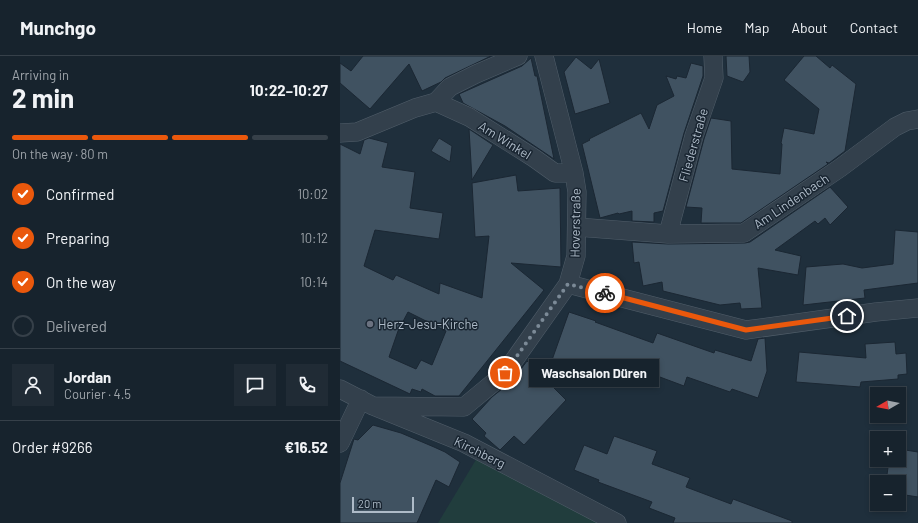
<!DOCTYPE html>
<html lang="en">
<head>
<meta charset="utf-8">
<style>
  body { margin:0; font-family:Barlow,sans-serif; background:#202b35; color:#f1f3f6; height:100vh; display:flex; flex-direction:column; font-size:15px; white-space:nowrap }
  * { box-sizing:border-box; margin:0 }
  p { font-size:13px; color:#9ea4aa }
  .icon { flex:none; width:22px; height:22px; fill:none; stroke:currentColor; stroke-width:2; stroke-linecap:round; stroke-linejoin:round }
  .map { position:relative; flex:1; overflow:hidden }
  .side { display:flex; flex-direction:column; background:#17232d; width:340px }
  .side>* { flex:none }
  .needle { width:26px; rotate:261deg }
  .fabs { position:absolute; left:530px; top:331px; display:grid; gap:8px }
  .fabs a { display:grid; place-items:center; width:36px; height:36px; border-radius:0px; background:#17232d; box-shadow:0 2px 6px #0003,0 0 0 1px #364049; font-size:20px }
  .scale { position:absolute; left:12px; bottom:10px; width:62px; box-sizing:border-box; padding-left:4px; border:2px solid #aebbc8; border-top:0; font-size:11px; line-height:14px; white-space:nowrap; color:#aebbc8; -webkit-text-stroke:3px #192531; paint-order:stroke }
  .pin { position:absolute; display:grid; place-items:center; width:34px; height:34px; color:#fff; margin:-17px; border:2px solid #fff; border-radius:50%; box-shadow:0 1px 4px #0007 }
  .courier { position:absolute; display:grid; place-items:center; width:40px; height:40px; margin:-20px; border:3px solid #ea580c; border-radius:50%; background:#fff; color:#222; box-shadow:0 1px 5px #0007 }
  .bubble { position:absolute; height:28px; border-radius:0px; background:#17232d; box-shadow:0 2px 6px #0003,0 0 0 1px #364049; font-size:13px; font-weight:700; line-height:28px; text-align:center }
  .summary em { font-style:normal; font-weight:700 }
  .summary div { display:flex; flex-direction:column-reverse }
  .summary { display:flex; align-items:center; justify-content:space-between; height:68px; padding:0 12px }
  h1 { font-size:26px; font-weight:700; line-height:30px }
  .bar { display:grid; grid-template-columns:repeat(4,1fr); gap:6px 4px; align-content:center; height:48px; padding:0 12px }
  .bar i { height:5px; border-radius:3px; background:#364049 }
  .bar .selected { background:#ea580c }
  .bar p { grid-column:span 4 }
  .line { display:flex; align-items:center; gap:10px; padding:0 12px; border-top:1px solid #364049 }
  .line div { flex:1 }
  .round { display:grid; place-items:center; flex:none; width:42px; height:42px; border-radius:0px; background:#202b35 }
  ol { padding:0 12px; list-style:none }
  li { display:flex; align-items:center; gap:12px; height:44px }
  li p { margin-inline-start:auto }
  li .icon { padding:4px; border-radius:50%; background:#ea580c; color:#fff; stroke-width:4 }
  li:last-child { color:#9ea4aa }
  li i { width:22px; height:22px; border:2px solid #364049; border-radius:50% }
  header { display:flex; align-items:center; gap:24px; box-sizing:border-box; height:56px; padding:0 20px; background:#17232d; border-bottom:1px solid #364049 }
  header strong { font-size:19px }
  nav { display:flex; gap:22px; margin-inline-start:auto; font-size:14px }
  main { display:flex; flex:1; min-height:0 }
  .map>svg:first-child { display:block }
</style>
</head>
<body>
<header>
<strong>Munchgo</strong>
<nav><a>Home</a><a>Map</a><a>About</a><a>Contact</a></nav>
</header>
<main>
<section class="side">
<div class="summary"><div><h1>2 min</h1><p>Arriving in</p></div><em>10:22–10:27</em></div>
<div class="bar"><i class="selected"></i><i class="selected"></i><i class="selected"></i><i></i><p>On the way · 80 m</p></div>
<ol>
<li><svg class="icon" aria-label="check" viewBox="0 0 24 24"><path d="M5 12l5 5 9-10"/></svg>Confirmed<p>10:02</p></li>
<li><svg class="icon" aria-label="check" viewBox="0 0 24 24"><path d="M5 12l5 5 9-10"/></svg>Preparing<p>10:12</p></li>
<li><svg class="icon" aria-label="check" viewBox="0 0 24 24"><path d="M5 12l5 5 9-10"/></svg>On the way<p>10:14</p></li>
<li><i></i>Delivered</li>
</ol>
<div class="line" style="height:72px"><a class="round"><svg class="icon" aria-label="person" viewBox="0 0 24 24"><circle cx="12" cy="8" r="4"/><path d="M4 21q1-7 8-7t8 7"/></svg></a><div><b>Jordan</b><p>Courier · 4.5</p></div><a class="round"><svg class="icon" aria-label="chat" viewBox="0 0 24 24"><path d="M4 5h16v11H9l-5 4z"/></svg></a><a class="round"><svg class="icon" aria-label="phone" viewBox="0 0 24 24"><path d="M5 4h4l2 5-3 2q2 4 5 5l2-3 5 2v4C11 20 4 13 5 4z"/></svg></a></div>
<div class="line" style="height:52px"><div>Order #9266</div><b>€16.52</b></div>
</section>
<div class="map">
<svg width="578" height="467" viewBox="0 0 578 467">
  <rect width="100%" height="100%" fill="#1f2f3c"/>
  <path fill="#213d3d" d="M137,402L263,467H98Z"/>
  <path fill="#405261" stroke="#1b2733" fill-rule="evenodd" d="M23,0H151L105,22L101,26L82,35L69,8L30,53L0,27V7L11,15Z
    M386,0H409L410,16L403,26L387,20Z
    M464,0H476L490,12L492,9L516,28L505,95L489,107L486,106L488,108L401,167H361L362,152L346,151L364,83L371,62L391,65L392,113L440,118L442,88L441,87L444,72L474,78L479,53L444,24Z
    M236,1L251,13L259,3L270,47L235,58L224,16Z
    M191,2L195,20H197L214,103L165,70L123,47L119,38L182,10Z
    M351,7L363,10V20L344,77L323,155L314,157V166L292,165V155L279,158L278,157L260,162L242,88L250,84L249,83L301,57L309,73L317,49L334,40L326,20L336,23L337,20L346,22Z
    M129,73L153,89L132,124Z
    M29,82L48,87L42,111L75,116L70,152L103,157L99,183L35,174L24,210L53,224L56,219L99,238L100,227L142,242L149,180L135,181L132,127L176,119L178,135L220,132L221,211L171,207L204,234L119,340H95L82,333L81,336L72,333L70,338L0,305V88L20,98L24,84ZM68,256L106,275L92,309L81,304L76,313L49,301L58,275Z
    M99,82L112,90L110,106L91,95Z
    M490,131L508,151L490,169L485,162L478,168L475,165L435,194L461,200L458,219L418,212L422,252L401,253L400,247L380,249L323,235L322,226L303,230L299,206L294,207L292,186L328,188L405,187L410,186Z
    M555,174L578,176V227L524,234L525,242L463,249L466,211L503,208L522,212L553,208Z
    M229,256L256,265L255,266L313,287L317,277L374,297L375,294L411,305L418,283L425,282L427,315L418,342L392,333L390,336L347,321L344,330L285,308L279,324L240,310L239,313L212,304Z
    M555,286L556,298L566,297L567,318L558,319V323L521,326L520,331L456,326L459,296L526,302L525,288Z
    M187,305L226,344L184,389L174,380L160,394L144,380L146,377L132,363L152,341L172,325Z
    M33,369L61,377L94,391L105,396L120,406L109,431L96,424L77,467H0V427L14,383L18,384Z
    M274,380L317,395L312,408L350,422L346,431L391,448L393,443L452,465V467H333L335,462L309,452L312,446L258,426L259,424L234,414L244,389L267,398Z
    M559,393L578,396V441L559,438V426H546L549,404H559Z"/>
  <g fill="none" stroke-linecap="round" stroke-linejoin="round">
    <g stroke="#515e6a" stroke-width="19">
      <path id="minor" d="M96,46L110,31L136,18L178,0
        M0,77L17,76L75,52L96,46L129,61L194,102L215,117H234
        M237,171L328,178L404,177L500,112L555,71L567,65L578,63
        M328,178L354,80L374,22L373,0
        M228,228L406,274L536,256L578,252
        M0,333L33,350L124,387L277,467
        M33,350L124,351L165,317L228,228L236,200L237,136L234,117L204,0
        M0,387L21,343"/>
    </g>
    <use href="#minor" stroke="#33404c" stroke-width="18"/>
  </g>
  <g fill="none" stroke-linecap="round" stroke-linejoin="round">
    <path stroke="#7c8a97" stroke-width="4" stroke-dasharray="0 7.2" d="M165,317L228,228L265,237"/>
    <path stroke="#ea580c" stroke-width="5" d="M265,237L406,274L507,260"/>
  </g>
  <circle fill="#6b7280" stroke="#192531" stroke-width="1.5" cx="30" cy="268" r="4"/>
  <g text-anchor="middle" stroke-width="3" stroke-linejoin="round" paint-order="stroke">
    <g font-size="13" fill="#aebbc8" stroke="#192531">
      <text transform="translate(165 84) rotate(32)" y="5">Am Winkel</text>
      <text transform="translate(353 89) rotate(-74)" y="5">Fliederstraße</text>
      <text transform="translate(451 145) rotate(-34)" y="5">Am Lindenbach</text>
      <text transform="translate(235 167) rotate(-89)" y="5">Hoverstraße</text>
      <text transform="translate(140 396) rotate(26)" y="5">Kirchberg</text>
    </g>
    <g font-size="13" fill="#aebbc8" stroke="#192531" text-anchor="start">
      <text x="38" y="273">Herz-Jesu-Kirche</text>
    </g>
  </g>
</svg>
<div class="fabs">
<a><svg class="needle" viewBox="-14 -14 28 28"><path d="M0-13l5 13h-10z" fill="#e53935"/><path d="M0 13l5-13h-10z" fill="#9ea4aa"/></svg></a>
<a>+</a>
<a>−</a>
</div>
<div class="scale">20 m</div>
<div class="pin" style="left:165px;top:317px;background:#ea580c"><svg class="icon" aria-label="bag" viewBox="0 0 24 24"><path d="M5 8h14l-1 12H6zM9 8a3 3 0 0 1 6 0"/></svg></div>
<div class="pin" style="left:507px;top:260px;background:#1f2937"><svg class="icon" aria-label="home" viewBox="0 0 24 24"><path d="M3 11l9-7 9 7M6 9v11h12V9"/></svg></div>
<div class="courier" style="left:265px;top:237px"><svg class="icon" aria-label="bike" viewBox="0 0 24 24"><circle cx="6" cy="16" r="4"/><circle cx="18" cy="16" r="4"/><path d="M6 16l4-8h5l3 8M10 8l3 8H6M13 5h3"/></svg></div>
<div class="bubble" style="left:189px;top:303px;width:130px">Waschsalon Düren</div>
</div>
</main>
</body>
</html>
